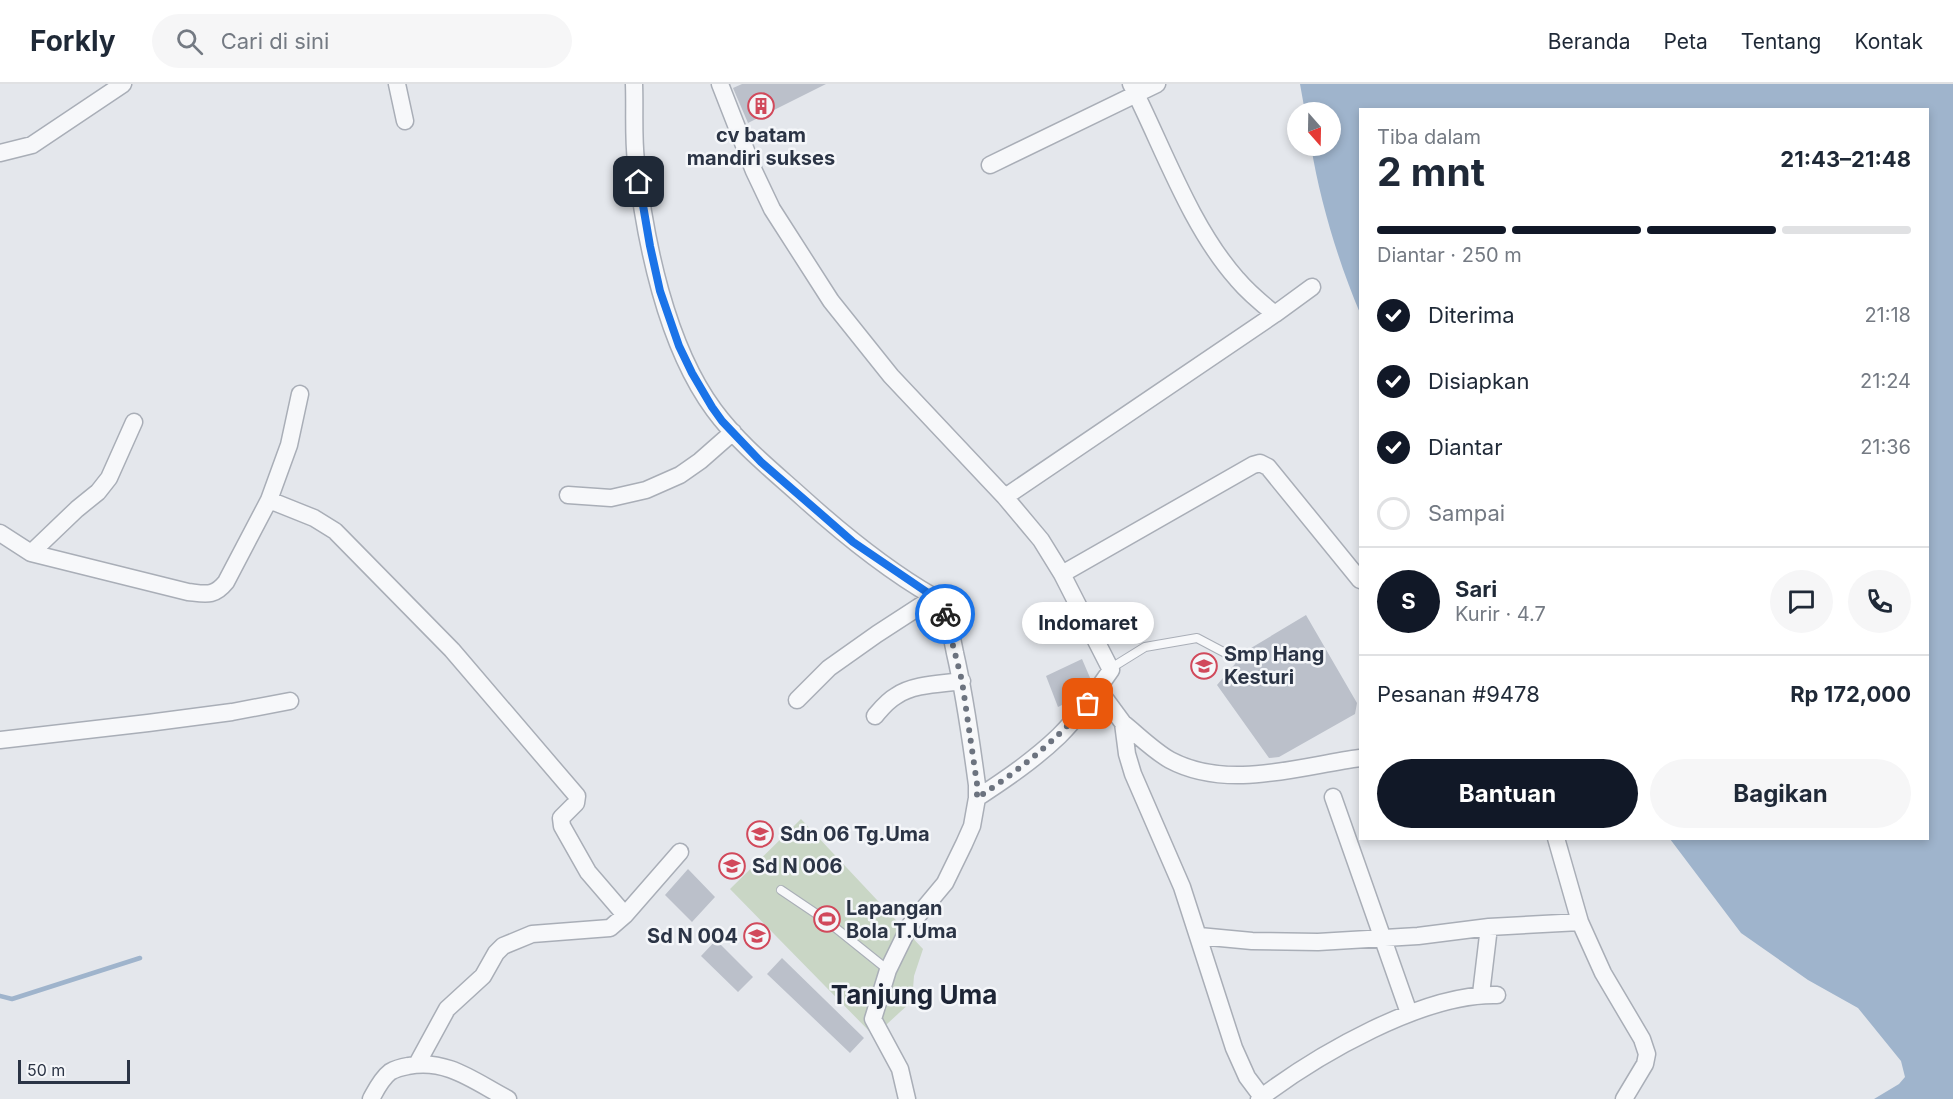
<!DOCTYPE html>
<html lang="id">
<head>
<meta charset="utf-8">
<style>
  body { margin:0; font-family:Inter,sans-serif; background:#f6f6f7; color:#1f2937; height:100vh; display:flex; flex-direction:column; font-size:22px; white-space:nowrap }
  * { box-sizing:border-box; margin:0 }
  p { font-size:20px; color:#747a83 }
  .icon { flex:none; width:33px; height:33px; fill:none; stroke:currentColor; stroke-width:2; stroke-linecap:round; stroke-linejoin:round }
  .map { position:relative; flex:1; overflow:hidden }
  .drawer { position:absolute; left:1359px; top:24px; width:570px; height:732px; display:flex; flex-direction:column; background:#fff; border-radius:0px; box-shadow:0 3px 9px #0003 }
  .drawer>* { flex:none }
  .needle { width:39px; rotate:160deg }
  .buttons { position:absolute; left:1287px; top:18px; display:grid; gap:12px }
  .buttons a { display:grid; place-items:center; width:54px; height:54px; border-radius:50%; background:#fff; box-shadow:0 3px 9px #0003; font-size:30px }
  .scale { position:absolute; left:18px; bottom:15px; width:112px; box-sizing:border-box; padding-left:6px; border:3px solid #2b3445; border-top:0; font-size:16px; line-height:21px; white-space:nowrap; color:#2b3445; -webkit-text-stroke:4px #f4f6f9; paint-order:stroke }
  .pin { position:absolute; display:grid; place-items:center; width:51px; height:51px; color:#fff; margin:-26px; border-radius:12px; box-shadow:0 3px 9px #0006 }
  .courier { position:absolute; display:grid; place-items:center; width:60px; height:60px; margin:-30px; border:4px solid #1a73e8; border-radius:50%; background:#fff; color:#222; box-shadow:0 2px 8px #0007 }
  .bubble { position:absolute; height:42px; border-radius:21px; background:#fff; box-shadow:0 3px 9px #0003; font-size:20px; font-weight:700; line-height:42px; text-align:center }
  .overview em { font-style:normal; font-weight:700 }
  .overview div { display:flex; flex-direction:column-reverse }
  .overview { display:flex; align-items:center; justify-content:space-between; height:102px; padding:0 18px }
  h1 { font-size:39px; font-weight:700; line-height:45px }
  .bar { display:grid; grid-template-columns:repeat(4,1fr); gap:9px 6px; align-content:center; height:72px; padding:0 18px }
  .bar i { height:8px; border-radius:4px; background:#e0e1e3 }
  .bar .active { background:#111827 }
  .bar p { grid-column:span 4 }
  .line { display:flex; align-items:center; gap:15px; padding:0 18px; border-top:2px solid #e0e1e3 }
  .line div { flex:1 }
  .round { display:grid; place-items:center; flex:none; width:63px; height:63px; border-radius:32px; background:#f6f6f7 }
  ol { padding:0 18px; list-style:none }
  li { display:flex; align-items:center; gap:18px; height:66px }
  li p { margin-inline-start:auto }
  li .icon { padding:6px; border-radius:50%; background:#111827; color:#fff; stroke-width:4 }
  li:last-child { color:#747a83 }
  li i { width:33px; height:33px; border:3px solid #e0e1e3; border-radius:50% }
  .primary-button { display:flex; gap:12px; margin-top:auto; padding:12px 18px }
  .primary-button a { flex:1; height:69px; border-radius:36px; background:#111827; color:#fff; font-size:24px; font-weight:700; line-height:69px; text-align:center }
  .primary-button a+a { background:#f6f6f7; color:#1f2937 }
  header { display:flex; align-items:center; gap:36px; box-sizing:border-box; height:84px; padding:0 30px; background:#fff; border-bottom:2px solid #e0e1e3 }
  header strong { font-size:28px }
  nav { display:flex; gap:33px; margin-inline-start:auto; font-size:21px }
  .search { width:420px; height:54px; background:#f6f6f7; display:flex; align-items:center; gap:15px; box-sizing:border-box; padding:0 21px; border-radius:33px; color:#747a83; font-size:22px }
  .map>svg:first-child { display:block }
</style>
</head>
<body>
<header>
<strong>Forkly</strong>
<div class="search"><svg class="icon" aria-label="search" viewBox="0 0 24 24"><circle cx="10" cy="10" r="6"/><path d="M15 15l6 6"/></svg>Cari di sini</div>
<nav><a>Beranda</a><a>Peta</a><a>Tentang</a><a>Kontak</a></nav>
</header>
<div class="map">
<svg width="1953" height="1015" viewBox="0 0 1953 1015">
  <rect width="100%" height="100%" fill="#e4e7ec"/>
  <path fill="#c9d6c5" d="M801,735L923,865L914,892L912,917L874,952L730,805Z"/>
  <path fill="#9fb4cc" d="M1300,0H1953V1015H1874L1899,1000L1905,993L1901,977L1858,924L1808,896L1741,849L1670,755L1928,754V26H1360V229C1338,177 1320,117 1311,62H1330V28H1305Z"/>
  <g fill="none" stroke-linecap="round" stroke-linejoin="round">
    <path stroke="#9fb4cc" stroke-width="4.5" d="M0,912L12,915L140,874"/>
  </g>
  <path fill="#bbc0ca" d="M742,0H826L748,39L733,4Z
    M1306,531L1357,619L1355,630L1279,673L1269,674L1217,601L1246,567Z
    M1082,575L1091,596L1078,613L1058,623L1046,592Z
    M688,785L715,813L692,838L665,811Z
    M716,856L753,893L738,908L701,872Z
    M782,874L864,954L850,969L767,890Z"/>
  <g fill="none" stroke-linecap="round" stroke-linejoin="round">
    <g stroke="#a9aeb7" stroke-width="10">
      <path id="lane" d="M1111,586L1116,581L1145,563L1197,554L1231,572
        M781,806L827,837L888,886"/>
    </g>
    <g stroke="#a9aeb7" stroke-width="19">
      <path id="street" d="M397,0L405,37
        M634,0C635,25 633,52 636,77C645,157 666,261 714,326C739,360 773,387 804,415C844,451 887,486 934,513C948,529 951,549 955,569C965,612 971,656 977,701V714
        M720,0L754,87L772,125L831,217L891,292L1005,413L1041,456L1062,490L1111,586C1095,609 1079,632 1059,652C1034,676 1006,695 977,714L972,742L964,760L945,799L910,841L888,886L873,935L900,985L907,1015
        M1131,0C1163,63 1190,142 1237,195C1248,208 1261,219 1275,230L1312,203
        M0,69L32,61L123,0
        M990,81L1157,0
        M568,411L611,414L646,406L680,391L700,377L733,348
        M1005,413L1275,230
        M269,416L314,434L335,447L452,566L577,712L576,719L561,734L562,742L588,788L625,831L680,768
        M0,449L31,469L188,508C206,510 214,513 226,498L269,416L289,361L300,310
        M31,469L77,425L98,408L109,394L134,338
        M1062,490L1253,381L1260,379L1268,383L1360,496
        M1098,605L1123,639L1127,670L1133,690L1182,803L1234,964L1247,993L1262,1013
        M797,616L829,584L877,550L934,513
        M875,632C881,625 887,617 896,612C913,600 941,600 962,597
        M1123,639C1138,651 1154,667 1170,676C1228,707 1300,682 1360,674
        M0,656L148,639L232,628L290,617
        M1333,713L1409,929
        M1556,754L1580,838L1603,889L1642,955L1647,970L1645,980L1624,1015
        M1199,852L1252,857L1318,858L1418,852L1489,843L1580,838
        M1481,910L1489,843
        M417,980L447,925L483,892L496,869L503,862L532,850L610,844L625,831
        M371,1015C376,1006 381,995 390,988C395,985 402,983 408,982C447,974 475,998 508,1015
        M1259,1015C1317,971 1423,909 1497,911"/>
    </g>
    <use href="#lane" stroke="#f7f8fa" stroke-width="8"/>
    <use href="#street" stroke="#f7f8fa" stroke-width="16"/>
  </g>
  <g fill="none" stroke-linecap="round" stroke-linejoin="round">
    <path stroke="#6c737f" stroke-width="6" stroke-dasharray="0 10.8" d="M945,530L962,597L977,700V714C1021,685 1053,659 1088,620"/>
    <path stroke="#1a73e8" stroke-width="8" d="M639,98L650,162L660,207L679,262L692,289L712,323L722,337L761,378L821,430L853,458L934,513L945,530"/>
  </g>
  <defs>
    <g id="building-ring" transform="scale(1.35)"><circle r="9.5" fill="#f4f6f9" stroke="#d1495b" stroke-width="1.5"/><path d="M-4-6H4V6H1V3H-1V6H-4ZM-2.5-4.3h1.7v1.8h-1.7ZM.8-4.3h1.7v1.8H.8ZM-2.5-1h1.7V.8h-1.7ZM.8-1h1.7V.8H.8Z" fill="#d1495b"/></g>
    <g id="school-ring" transform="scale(1.35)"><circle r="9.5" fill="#f4f6f9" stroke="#d1495b" stroke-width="1.5"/><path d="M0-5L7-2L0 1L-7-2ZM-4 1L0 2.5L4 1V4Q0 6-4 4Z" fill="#d1495b"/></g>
    <g id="stadium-ring" transform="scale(1.35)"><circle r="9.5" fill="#f4f6f9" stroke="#d1495b" stroke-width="1.5"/><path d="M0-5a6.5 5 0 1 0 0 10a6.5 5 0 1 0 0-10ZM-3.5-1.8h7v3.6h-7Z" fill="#d1495b"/></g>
  </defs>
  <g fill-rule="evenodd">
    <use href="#building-ring" x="761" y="22"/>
    <use href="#school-ring" x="1204" y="582"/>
    <use href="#school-ring" x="760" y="750"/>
    <use href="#school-ring" x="732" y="782"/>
    <use href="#stadium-ring" x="827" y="835"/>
    <use href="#school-ring" x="757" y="852"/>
  </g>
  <g text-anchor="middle" stroke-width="5" stroke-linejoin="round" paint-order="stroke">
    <g font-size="20" font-weight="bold" fill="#2b3445" stroke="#f4f6f9" text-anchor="start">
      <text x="761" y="58" text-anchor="middle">cv batam<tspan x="761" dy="23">mandiri sukses</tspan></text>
      <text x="1224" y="577">Smp Hang<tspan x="1224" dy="23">Kesturi</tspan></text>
      <text x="780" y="757">Sdn 06 Tg.Uma</text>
      <text x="752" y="789">Sd N 006</text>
      <text x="846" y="831">Lapangan<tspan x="846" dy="23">Bola T.Uma</tspan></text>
      <text x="738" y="859" text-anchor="end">Sd N 004</text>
    </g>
    <g font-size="26" font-weight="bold" fill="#1d2536" stroke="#f4f6f9">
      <text x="914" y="920">Tanjung Uma</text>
    </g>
  </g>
</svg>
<div class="buttons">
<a><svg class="needle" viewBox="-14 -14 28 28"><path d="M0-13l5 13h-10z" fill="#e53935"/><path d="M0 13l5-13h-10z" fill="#747a83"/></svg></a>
</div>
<div class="scale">50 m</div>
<div class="pin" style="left:1088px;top:620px;background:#ea580c"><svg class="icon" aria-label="bag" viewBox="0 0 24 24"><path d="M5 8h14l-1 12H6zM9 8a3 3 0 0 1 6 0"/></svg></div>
<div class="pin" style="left:639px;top:98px;background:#1f2937"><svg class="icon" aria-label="home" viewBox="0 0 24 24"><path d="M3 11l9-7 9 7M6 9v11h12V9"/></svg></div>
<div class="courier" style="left:945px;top:530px"><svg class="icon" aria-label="bike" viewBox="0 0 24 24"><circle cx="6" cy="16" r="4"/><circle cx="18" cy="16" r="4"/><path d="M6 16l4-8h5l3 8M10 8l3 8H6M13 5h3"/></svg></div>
<div class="bubble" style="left:1022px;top:518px;width:132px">Indomaret</div>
<section class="drawer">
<div class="overview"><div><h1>2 mnt</h1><p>Tiba dalam</p></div><em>21:43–21:48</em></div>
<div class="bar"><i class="active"></i><i class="active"></i><i class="active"></i><i></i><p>Diantar · 250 m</p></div>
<ol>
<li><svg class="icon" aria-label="check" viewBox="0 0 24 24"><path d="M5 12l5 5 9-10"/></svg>Diterima<p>21:18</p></li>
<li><svg class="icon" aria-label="check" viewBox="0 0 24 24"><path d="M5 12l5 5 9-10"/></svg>Disiapkan<p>21:24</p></li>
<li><svg class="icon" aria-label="check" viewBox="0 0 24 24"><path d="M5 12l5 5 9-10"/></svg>Diantar<p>21:36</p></li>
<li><i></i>Sampai</li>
</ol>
<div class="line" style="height:108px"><b class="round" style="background:#111827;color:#fff">S</b><div><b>Sari</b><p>Kurir · 4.7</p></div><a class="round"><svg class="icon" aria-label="chat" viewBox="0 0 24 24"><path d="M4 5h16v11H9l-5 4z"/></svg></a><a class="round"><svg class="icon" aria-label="phone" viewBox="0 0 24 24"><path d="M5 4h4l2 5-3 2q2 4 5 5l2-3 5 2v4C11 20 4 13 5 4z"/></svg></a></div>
<div class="line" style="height:78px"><div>Pesanan #9478</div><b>Rp 172,000</b></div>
<div class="primary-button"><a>Bantuan</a><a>Bagikan</a></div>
</section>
</div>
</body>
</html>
